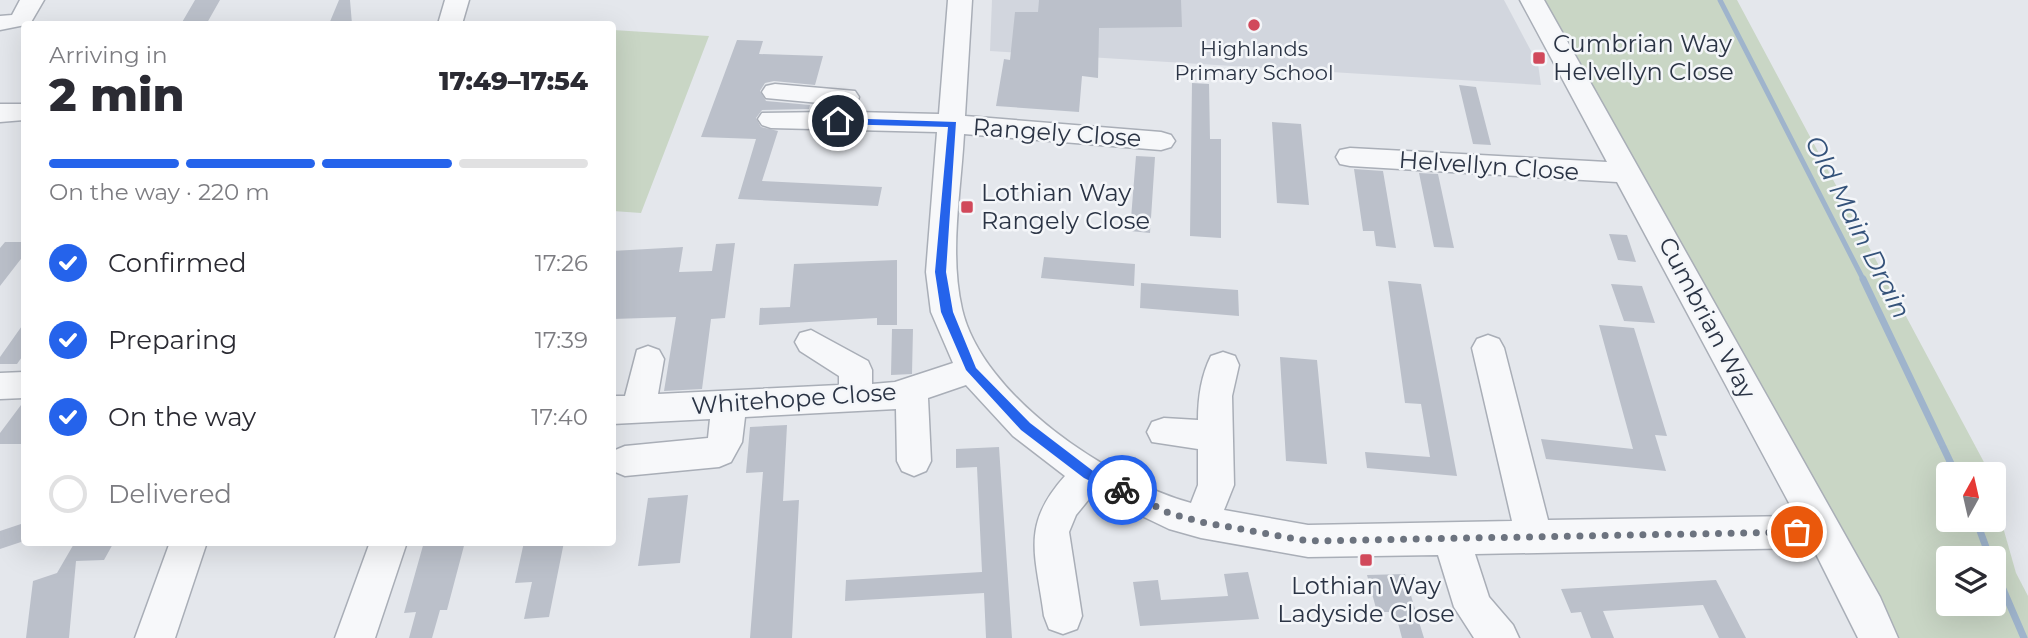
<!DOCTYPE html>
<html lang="en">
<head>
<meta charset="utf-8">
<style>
  body { margin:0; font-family:Montserrat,sans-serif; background:#f2f2f3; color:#2b2b33; height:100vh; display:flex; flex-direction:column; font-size:26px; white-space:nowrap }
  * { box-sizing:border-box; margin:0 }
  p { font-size:23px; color:#7c7c81 }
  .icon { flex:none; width:38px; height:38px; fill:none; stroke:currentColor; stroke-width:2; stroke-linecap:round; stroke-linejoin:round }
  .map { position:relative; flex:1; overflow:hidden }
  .details { position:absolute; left:21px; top:21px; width:595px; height:525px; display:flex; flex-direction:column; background:#fff; border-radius:7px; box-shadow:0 7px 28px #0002 }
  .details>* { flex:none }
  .needle { width:46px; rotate:8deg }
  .controls { position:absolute; left:1936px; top:462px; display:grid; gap:14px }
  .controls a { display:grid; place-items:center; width:70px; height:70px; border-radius:7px; background:#fff; box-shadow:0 7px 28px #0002; font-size:35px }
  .pin { position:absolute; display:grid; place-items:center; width:60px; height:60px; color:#fff; margin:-30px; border:4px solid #fff; border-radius:50%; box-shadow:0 2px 7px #0007 }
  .courier { position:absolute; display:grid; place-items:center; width:70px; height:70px; margin:-35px; border:5px solid #2563eb; border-radius:50%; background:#fff; color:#222; box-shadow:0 2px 9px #0007 }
  .head em { font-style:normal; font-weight:800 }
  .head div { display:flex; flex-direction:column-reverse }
  .head { display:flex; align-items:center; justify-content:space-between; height:119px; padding:0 28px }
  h1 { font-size:46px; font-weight:800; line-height:52px }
  .bar { display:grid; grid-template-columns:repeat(4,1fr); gap:10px 7px; align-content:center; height:84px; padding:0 28px }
  .bar i { height:9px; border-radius:5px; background:#e1e1e2 }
  .bar .current { background:#2563eb }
  .bar p { grid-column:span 4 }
  ol { padding:0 28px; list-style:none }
  li { display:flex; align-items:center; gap:21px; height:77px }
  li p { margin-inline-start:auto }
  li .icon { padding:7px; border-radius:50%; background:#2563eb; color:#fff; stroke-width:4 }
  li:last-child { color:#7c7c81 }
  li i { width:38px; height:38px; border:4px solid #e1e1e2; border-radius:50% }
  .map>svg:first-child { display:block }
</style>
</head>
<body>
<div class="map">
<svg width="2028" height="638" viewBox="0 0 2028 638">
  <rect width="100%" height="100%" fill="#e4e7ec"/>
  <path fill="#d2d6de" d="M992,0H1504L1538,64L1541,85L990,51Z"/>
  <path fill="#c9d6c5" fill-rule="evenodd" d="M1543,0H1737L1986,466L1988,474H1948V520H1993V492L2016,573L2028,596V638H1896L1822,493ZM1948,558H1993V604H1948Z
    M613,30L709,36L641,213L613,211Z"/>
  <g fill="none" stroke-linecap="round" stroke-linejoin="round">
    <path stroke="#9fb4cc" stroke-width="5" d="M1720,0L1864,281"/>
    <path stroke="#9fb4cc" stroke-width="7" d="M1863,279L1956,474
      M1976,520L1990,558
      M1993,566L2024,638"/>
  </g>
  <path fill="#bbc0ca" d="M195,0H220L207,23L181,24Z
    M339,0H350L352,24H329Z
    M1039,0H1181L1182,27L1099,28L1098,78L1082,76L1079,112L996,106L1004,59L1010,60L1015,12H1038Z
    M737,40L763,41L759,54L823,56L815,85L774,81L765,83L760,91L766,101L810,105L809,109L762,110L756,118L761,127L778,131L762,181L882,187L878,206L738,199L756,139L701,137Z
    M1192,83L1209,84L1210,139H1221V238L1190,236Z
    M1459,85L1476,87L1491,145L1473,144Z
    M1272,122L1301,124L1309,205L1277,203Z
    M1136,156L1155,157L1150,233L1130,231Z
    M1354,169L1383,171L1396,248L1376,246L1374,231H1363Z
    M1419,173L1438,174L1454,248L1434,247Z
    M1609,234L1627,235L1636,262L1618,260Z
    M5,242H24V255L0,286V248Z
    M735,243L725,318L711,319L702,389L664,391L676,317L612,319V251L683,247L679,272L712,271L716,244Z
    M1044,257L1135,264L1134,286L1041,278Z
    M897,260V325H877V318L759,325L760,308L790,307L794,264Z
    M1388,281L1421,284L1457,476L1367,468L1365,452L1430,457L1421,404L1405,403Z
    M1141,283L1238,290L1239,316L1140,308Z
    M1611,284L1642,286L1655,323L1624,321Z
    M24,323V354L17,364H0V357Z
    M1599,325L1634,328L1667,436L1655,435L1666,471L1546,459L1541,439L1633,449Z
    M892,329H913L912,374L891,375Z
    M1280,357L1317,360L1327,464L1286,461Z
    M24,401V444H0V433Z
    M787,425L783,501L799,500L792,638H750L763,472L746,473L750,427Z
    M999,447L1012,638H986L984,593L845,601L846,580L982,572L977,467L956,468V449Z
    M688,495L680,563L638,566L648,498Z
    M24,523V541L0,549V531Z
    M75,542H114L104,560L76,561L69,638H26L33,581L57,573Z
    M424,542H465L447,610H440L432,638H409L416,612L404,613Z
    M524,542H564L549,617L524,619L532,582L515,583Z
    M1248,572L1259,619L1140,626L1133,582L1158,580L1161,600L1228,596L1224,574Z
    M1405,574L1412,599L1424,638H1402L1395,612H1377L1367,575Z
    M1716,580L1746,638H1719L1703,605L1603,611L1614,638H1591L1581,612L1571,613L1561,589Z"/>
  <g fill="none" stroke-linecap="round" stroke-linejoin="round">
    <g stroke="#a9aeb7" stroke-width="3">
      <path id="minor" d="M20,0H44L30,24L0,30V16L12,15Z
        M445,0H469L462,24H438Z
        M948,0H972L965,116L1161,132L1171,135L1175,141L1171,147L1161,150L964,134C961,191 949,253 962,309C982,396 1110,481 1191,503L1198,485V449L1152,442L1147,432L1152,422L1164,418L1198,420C1198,398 1201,376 1211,356L1223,352L1235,356L1239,365L1232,396L1234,485L1224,510L1308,525L1512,521L1472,348L1477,339L1488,335L1499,339L1504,348L1548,520L1796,516L1617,182L1350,166L1340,164L1336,157L1340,150L1350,148L1607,162L1520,0H1544L1880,597L1898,638H1858L1813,548L1475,554L1489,597L1513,625L1519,638H1474L1454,607L1438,555L1308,557L1201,538L1169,529L1094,493L1076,515L1069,532L1082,616L1077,629L1063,634L1049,629L1044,616C1036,555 1020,526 1065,476L1013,436L966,385L928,398L931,461L926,471L914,476L902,471L897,461L896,409L745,417L742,442L731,462L719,467L625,476L613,471V451L625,446L708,438L710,419L612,424V396H625L637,350L648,346L659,350L664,359L658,394L839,385V376L800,351L795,342L800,333L811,330L868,361L872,370V384L895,382L953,363L931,312L926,272L937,132L771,128L762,125L758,119L762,113L828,112L830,104L766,98L762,92L766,86L775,84L855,91L859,97L854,112L939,114Z
        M0,104H24V120L0,122Z
        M24,372V398L0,399V373Z
        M170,542H207L175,638H135Z
        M370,542H407L375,638H335Z"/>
    </g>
    <use href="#minor" fill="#f7f8fa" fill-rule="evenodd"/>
  </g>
  <path fill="#2563eb" d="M838,118L956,122L946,272L953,312L976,368L1030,423L1093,471L1126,486V494H1117L1084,478L1021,430L966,370L941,312L935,272L948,127L835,124Z"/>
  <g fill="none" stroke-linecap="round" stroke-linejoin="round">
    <path stroke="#6c737f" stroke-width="7" stroke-dasharray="0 12.6" d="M1122,490L1169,513L1201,522L1308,541L1797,532"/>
  </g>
  <g fill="#d1495b" stroke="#f4f6f9" stroke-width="2.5">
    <circle cx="1254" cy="25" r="7"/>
    <rect x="1532" y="51" width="14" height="14" rx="3.5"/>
    <rect x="960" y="200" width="14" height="14" rx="3.5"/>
    <rect x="1359" y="553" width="14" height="14" rx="3.5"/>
  </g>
  <g text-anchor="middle" stroke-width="5" stroke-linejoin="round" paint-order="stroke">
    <g font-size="21" fill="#2b3445" stroke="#f4f6f9">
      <text x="1254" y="56">Highlands<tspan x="1254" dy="24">Primary School</tspan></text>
    </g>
    <g font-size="24" fill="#2b3445" stroke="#f4f6f9" text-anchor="start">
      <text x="1553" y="52">Cumbrian Way<tspan x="1553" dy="28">Helvellyn Close</tspan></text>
      <text x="981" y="201">Lothian Way<tspan x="981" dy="28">Rangely Close</tspan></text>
      <text x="1366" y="594" text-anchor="middle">Lothian Way<tspan x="1366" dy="28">Ladyside Close</tspan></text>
    </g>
    <g font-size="24" fill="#2b3445" stroke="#f4f6f9">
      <text transform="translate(1057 133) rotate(4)" y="8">Rangely Close</text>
      <text transform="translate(1489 166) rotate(4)" y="8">Helvellyn Close</text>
      <text transform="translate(1707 318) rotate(62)" y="8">Cumbrian Way</text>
      <text transform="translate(794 399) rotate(-4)" y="8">Whitehope Close</text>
    </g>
    <g font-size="26" font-style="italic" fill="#34527a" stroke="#f4f6f9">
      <text transform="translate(1858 227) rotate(63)" y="9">Old Main Drain</text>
    </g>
  </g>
</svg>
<div class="controls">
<a><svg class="needle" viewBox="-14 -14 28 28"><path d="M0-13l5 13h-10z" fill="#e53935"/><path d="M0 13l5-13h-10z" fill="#7c7c81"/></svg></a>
<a><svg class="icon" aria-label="layers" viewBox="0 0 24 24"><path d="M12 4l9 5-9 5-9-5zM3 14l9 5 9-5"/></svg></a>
</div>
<div class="pin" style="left:1797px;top:532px;background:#ea580c"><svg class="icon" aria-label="bag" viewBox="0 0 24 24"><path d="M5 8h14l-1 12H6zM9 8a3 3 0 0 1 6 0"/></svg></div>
<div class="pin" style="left:838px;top:121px;background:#1f2937"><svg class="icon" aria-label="home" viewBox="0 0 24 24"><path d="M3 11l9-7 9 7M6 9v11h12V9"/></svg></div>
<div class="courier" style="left:1122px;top:490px"><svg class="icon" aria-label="bike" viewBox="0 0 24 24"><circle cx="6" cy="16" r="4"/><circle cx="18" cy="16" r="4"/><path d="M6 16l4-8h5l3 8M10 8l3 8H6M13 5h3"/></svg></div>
<section class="details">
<div class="head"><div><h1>2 min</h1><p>Arriving in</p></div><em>17:49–17:54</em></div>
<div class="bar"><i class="current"></i><i class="current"></i><i class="current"></i><i></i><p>On the way · 220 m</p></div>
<ol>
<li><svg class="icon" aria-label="check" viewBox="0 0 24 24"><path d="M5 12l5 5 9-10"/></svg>Confirmed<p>17:26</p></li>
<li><svg class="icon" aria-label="check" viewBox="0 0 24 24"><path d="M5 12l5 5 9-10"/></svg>Preparing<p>17:39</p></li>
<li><svg class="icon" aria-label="check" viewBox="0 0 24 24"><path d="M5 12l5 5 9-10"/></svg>On the way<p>17:40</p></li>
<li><i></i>Delivered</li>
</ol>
</section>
</div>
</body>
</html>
